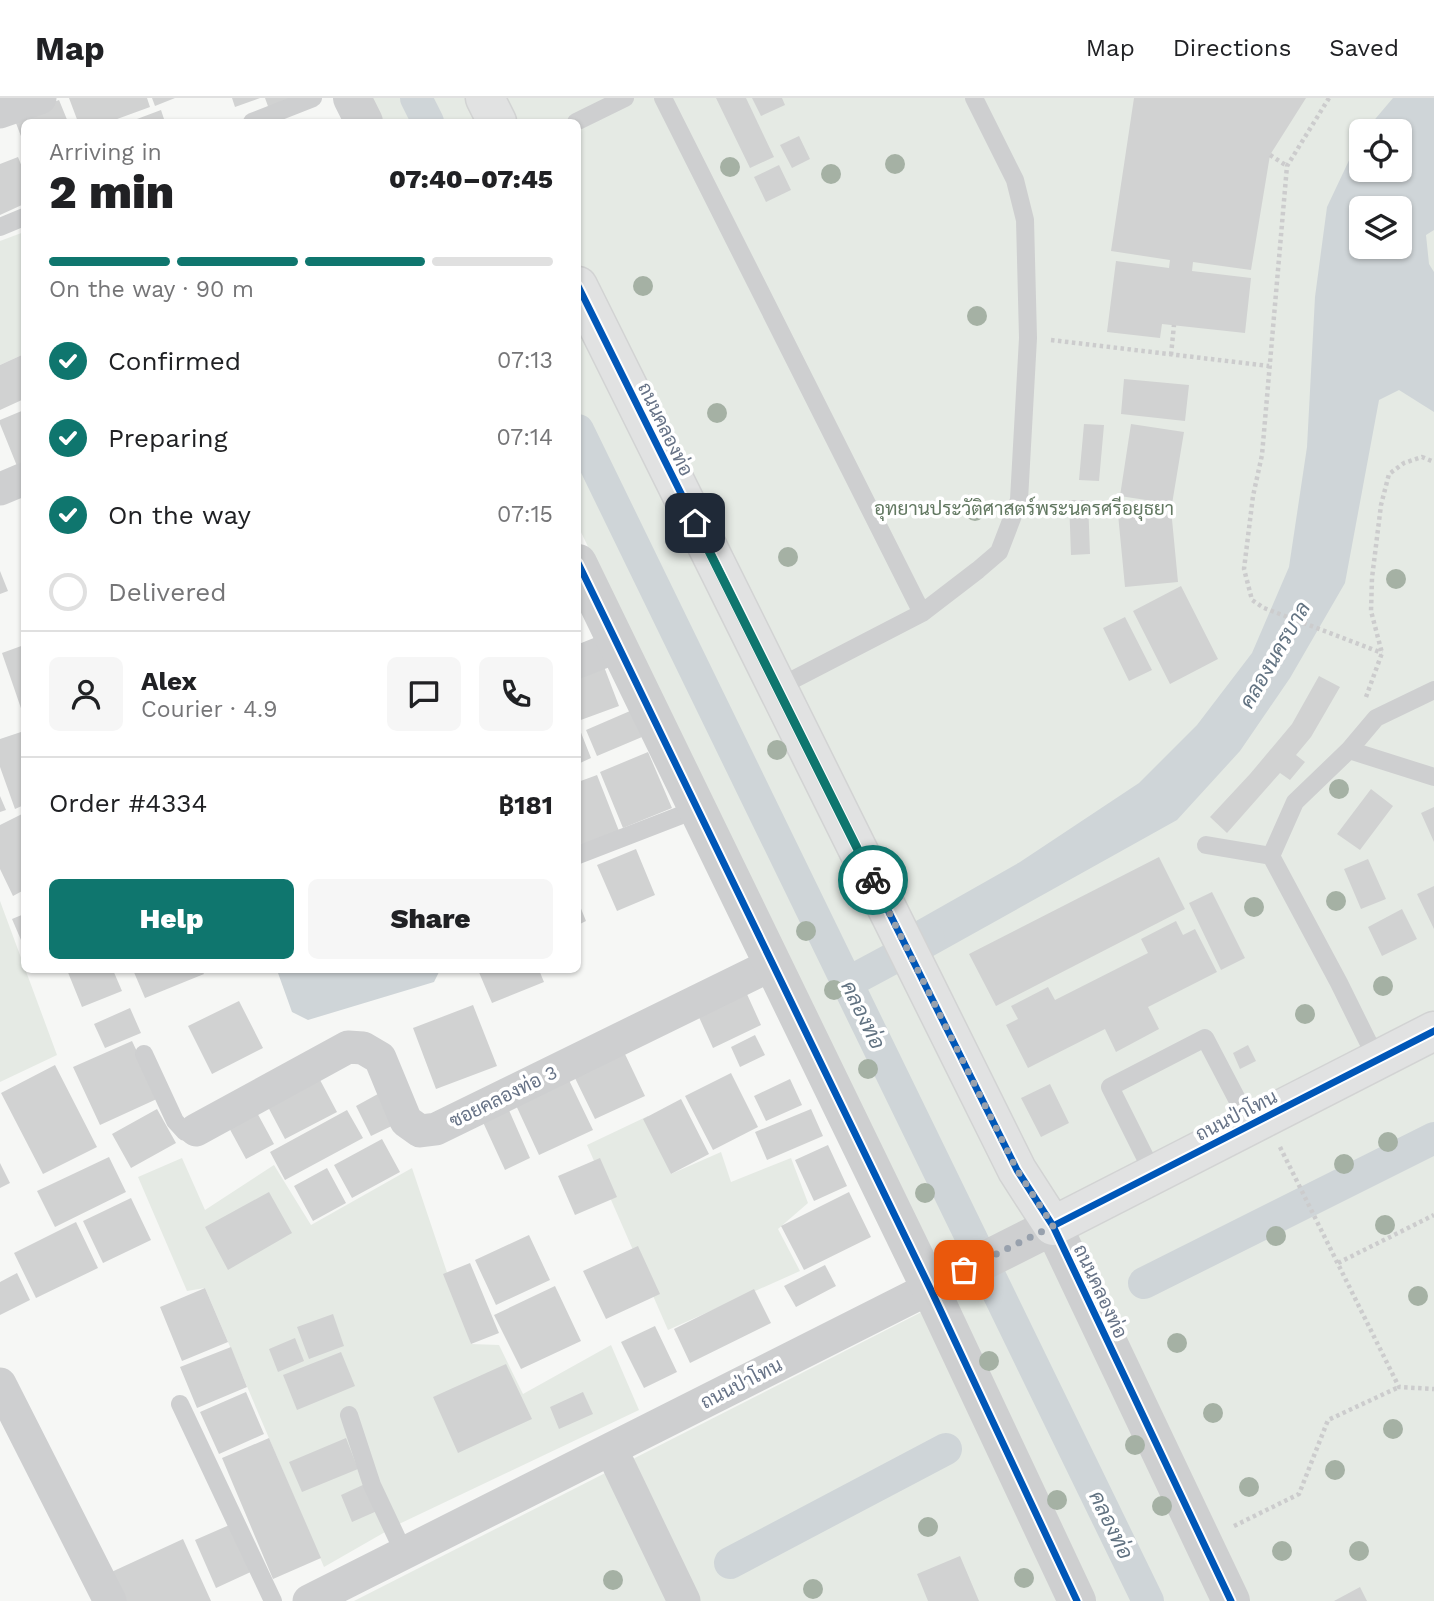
<!DOCTYPE html>
<html lang="en">
<head>
<meta charset="utf-8">
<style>
  body { margin:0; font-family:"Work Sans",Sarabun,sans-serif; background:#f6f6f6; color:#202124; height:100vh; display:flex; flex-direction:column; font-size:26px; white-space:nowrap }
  * { box-sizing:border-box; margin:0 }
  p { font-size:23px; color:#757577 }
  .icon { flex:none; width:38px; height:38px; fill:none; stroke:currentColor; stroke-width:2; stroke-linecap:round; stroke-linejoin:round }
  .map { position:relative; flex:1; overflow:hidden }
  .panel { position:absolute; left:21px; top:21px; width:560px; height:854px; display:flex; flex-direction:column; background:#fff; border-radius:10px; box-shadow:0 2px 5px #0004 }
  .panel>* { flex:none }
  .fabs { position:absolute; left:1349px; top:21px; display:grid; gap:14px }
  .fabs a { display:grid; place-items:center; width:63px; height:63px; border-radius:10px; background:#fff; box-shadow:0 2px 5px #0004; font-size:35px }
  .pin { position:absolute; display:grid; place-items:center; width:60px; height:60px; color:#fff; margin:-30px; border-radius:14px; box-shadow:0 4px 10px #0006 }
  .courier { position:absolute; display:grid; place-items:center; width:70px; height:70px; margin:-35px; border:5px solid #0f766e; border-radius:50%; background:#fff; color:#222; box-shadow:0 2px 9px #0007 }
  .head em { font-style:normal; font-weight:800 }
  .head div { display:flex; flex-direction:column-reverse }
  .head { display:flex; align-items:center; justify-content:space-between; height:119px; padding:0 28px }
  h1 { font-size:46px; font-weight:800; line-height:52px }
  .bar { display:grid; grid-template-columns:repeat(4,1fr); gap:10px 7px; align-content:center; height:84px; padding:0 28px }
  .bar i { height:9px; border-radius:5px; background:#e0e0e0 }
  .bar .current { background:#0f766e }
  .bar p { grid-column:span 4 }
  .line { display:flex; align-items:center; gap:18px; padding:0 28px; border-top:2px solid #e0e0e0 }
  .line div { flex:1 }
  .round { display:grid; place-items:center; flex:none; width:74px; height:74px; border-radius:10px; background:#f6f6f6 }
  ol { padding:0 28px; list-style:none }
  li { display:flex; align-items:center; gap:21px; height:77px }
  li p { margin-inline-start:auto }
  li .icon { padding:7px; border-radius:50%; background:#0f766e; color:#fff; stroke-width:4 }
  li:last-child { color:#757577 }
  li i { width:38px; height:38px; border:4px solid #e0e0e0; border-radius:50% }
  .primary-button { display:flex; gap:14px; margin-top:auto; padding:14px 28px }
  .primary-button a { flex:1; height:80px; border-radius:10px; background:#0f766e; color:#fff; font-size:28px; font-weight:800; line-height:80px; text-align:center }
  .primary-button a+a { background:#f6f6f6; color:#202124 }
  header { display:flex; align-items:center; gap:42px; box-sizing:border-box; height:98px; padding:0 35px; background:#fff; border-bottom:2px solid #e0e0e0 }
  header strong { font-size:33px }
  nav { display:flex; gap:38px; margin-inline-start:auto; font-size:24px }
  .map>svg:first-child { display:block }
</style>
</head>
<body>
<header>
<strong>Map</strong>
<nav><a>Map</a><a>Directions</a><a>Saved</a></nav>
</header>
<div class="map">
<svg width="1434" height="1503" viewBox="0 0 1434 1503">
  <rect width="100%" height="100%" fill="#f6f7f5"/>
  <path fill="#e5eae4" fill-rule="evenodd" d="M370,0H1434V1503H354L951,1199L578,428V24H382ZM1362,33H1400V72H1362ZM1362,110H1400V149H1362Z
    M24,134V256L0,267V143Z
    M0,803L57,957L0,984Z
    M648,1018L671,1076L721,1054L731,1084L791,1060L808,1105L778,1131L800,1173L668,1232L587,1047Z
    M182,1060L205,1112L274,1067L311,1127L412,1070L471,1246L499,1247L523,1296L611,1247L639,1312L399,1426L324,1469L205,1190L187,1193L138,1079Z"/>
  <path fill="#cfd5d8" fill-rule="evenodd" d="M1393,0H1434V132L1426,137L1429,166L1434,174V314L1399,292L1379,302L1345,485L1290,580L1240,653L1177,722L926,862L909,827L1020,764L1139,685L1197,627L1252,555L1289,469L1307,349L1315,199L1327,109L1361,37L1362,72H1400V33H1365ZM1362,110H1400V149H1362Z
    M281,872H440L434,884L308,922L292,914L278,875Z"/>
  <g fill="none" stroke-linecap="round" stroke-linejoin="round">
    <path stroke="#cfd5d8" stroke-width="32" d="M416,0L428,24
      M578,332L1148,1503
      M847,885L929,841
      M1144,1185L1434,1040
      M730,1465L946,1351"/>
  </g>
  <path fill="#d1d2d2" d="M69,0H147L150,9L109,24H78Z
    M152,0H175L155,8Z
    M232,0H260L235,9Z
    M265,0H296L269,11Z
    M716,0H746L774,59L750,70Z
    M752,0H782L785,7L761,18Z
    M1134,0H1306L1270,57L1251,172L1193,164L1192,173L1251,180L1245,235L1162,226L1160,240L1107,234L1116,163L1169,170L1170,162L1111,153Z
    M59,2L68,24H24V46L14,20Z
    M161,12L165,24H129Z
    M799,38L810,61L792,70L780,47Z
    M18,59L24,74V106L0,117V66Z
    M779,67L791,92L766,104L754,79Z
    M24,256V301L0,312V267Z
    M1124,281L1189,287L1185,323L1121,316Z
    M24,312V364L17,368L0,326V322Z
    M1084,326L1104,327L1099,383L1079,382Z
    M1131,326L1184,334L1172,406L1120,398Z
    M1069,402H1088L1090,456L1071,457Z
    M1171,411L1178,484L1125,489L1118,416Z
    M0,473L8,493L0,496Z
    M1181,488L1218,561L1170,586L1133,513Z
    M1125,519L1152,572L1129,583L1103,530Z
    M24,547V619L2,555Z
    M603,566L619,608L578,623V575Z
    M1319,578L1340,589L1311,639L1296,657L1305,664L1290,682L1280,675L1227,735L1210,719L1250,676L1292,626Z
    M630,613L642,639L597,658L586,632Z
    M578,627L591,660L578,666Z
    M21,634L24,643V707L15,711L0,669V641Z
    M648,654L672,710L623,730L600,674Z
    M597,677L619,733L582,748L578,737V684Z
    M1371,691L1393,708L1360,752L1337,736Z
    M0,698L6,712L0,714Z
    M1434,709V744L1421,715Z
    M24,715V792L13,798L0,771V727Z
    M636,751L655,797L617,813L597,767Z
    M1159,759L1185,811L996,908L969,856Z
    M1368,761L1386,801L1361,811L1344,771Z
    M1434,788V831L1417,796Z
    M1212,794L1245,860L1221,872L1189,805Z
    M578,803L586,823L578,827Z
    M1402,811L1417,841L1382,858L1368,829Z
    M24,816V849L12,821Z
    M1176,823L1183,837L1195,831L1217,874L1148,909L1159,931L1116,954L1105,931L1028,970L1006,927L1018,921L1011,908L1048,889L1055,902L1148,855L1141,841Z
    M67,872H113L122,893L82,909Z
    M133,872H202L204,876L145,900Z
    M478,872H539L544,884L492,905Z
    M746,894L761,927L713,950L698,917Z
    M239,903L263,950L212,976L188,928Z
    M473,907L497,968L436,991L413,930Z
    M130,910L141,935L105,950L94,926Z
    M755,937L765,957L740,969L731,949Z
    M132,943L159,1000L100,1027L73,969Z
    M1248,947L1256,963L1240,971L1233,955Z
    M624,954L645,998L595,1021L574,978Z
    M55,967L97,1049L43,1076L1,995Z
    M731,975L758,1029L713,1052L685,998Z
    M567,978L593,1032L539,1057L514,1003Z
    M319,980L337,1014L285,1041L267,1007Z
    M790,981L802,1007L766,1023L754,998Z
    M1050,986L1069,1025L1041,1039L1021,1000Z
    M387,991L404,1022L371,1038L356,1008Z
    M681,1001L709,1056L671,1076L643,1021Z
    M508,1010L530,1060L505,1072L482,1022Z
    M157,1011L176,1045L131,1070L112,1036Z
    M255,1011L274,1046L246,1061L227,1026Z
    M811,1011L823,1038L767,1062L755,1034Z
    M347,1012L363,1040L285,1082L270,1054Z
    M382,1041L400,1074L352,1100L334,1067Z
    M828,1047L847,1088L814,1103L795,1062Z
    M109,1059L126,1094L55,1129L37,1093Z
    M600,1060L617,1099L575,1117L558,1078Z
    M0,1065L10,1085L0,1090Z
    M327,1070L346,1105L313,1123L294,1088Z
    M269,1094L292,1135L228,1172L205,1129Z
    M849,1094L871,1139L804,1172L781,1128Z
    M131,1100L151,1142L103,1165L83,1123Z
    M76,1124L98,1170L36,1200L14,1155Z
    M529,1137L550,1182L496,1207L475,1162Z
    M638,1148L660,1196L606,1221L583,1173Z
    M470,1165L499,1235L471,1246L443,1176Z
    M825,1167L836,1188L796,1209L784,1188Z
    M17,1175L30,1202L0,1217V1184Z
    M555,1188L581,1243L521,1271L494,1217Z
    M205,1190L228,1244L182,1263L160,1209Z
    M754,1191L771,1225L690,1265L674,1231Z
    M333,1216L344,1248L309,1261L297,1229Z
    M655,1228L677,1274L644,1290L621,1244Z
    M295,1240L304,1263L278,1274L269,1251Z
    M231,1249L247,1289L197,1310L180,1269Z
    M341,1254L355,1288L297,1312L283,1277Z
    M506,1266L532,1321L458,1355L433,1299Z
    M246,1294L264,1336L219,1356L200,1314Z
    M583,1294L593,1316L559,1331L550,1309Z
    M269,1340L321,1460L273,1481L222,1360Z
    M346,1340L358,1371L302,1394L289,1364Z
    M365,1386L377,1413L352,1424L341,1397Z
    M234,1425L255,1472L216,1490L195,1442Z
    M183,1441L211,1503H117L105,1477Z
    M960,1458L979,1503H928L917,1476Z
    M1360,1489L1367,1503H1334Z"/>
  <g fill="none" stroke-linecap="round" stroke-linejoin="round">
    <g stroke="#d2d3d3" stroke-width="41">
      <path id="primary" d="M485,0L497,24
        M578,188L1017,1072L1053,1128L1434,933"/>
    </g>
    <path stroke="#cccccd" stroke-width="4.5" stroke-dasharray="3.5 3.5" stroke-linecap="butt" d="M1329,0L1287,68L1262,357L1253,398L1244,471L1252,502L1264,510L1382,555
      M1270,57L1287,68
      M1051,242L1269,268
      M1171,257L1174,227
      M1366,599L1382,555L1371,513L1372,480L1381,407L1389,376L1404,365L1422,359L1434,364
      M1280,1049L1399,1289L1434,1291
      M1338,1165L1434,1117
      M1234,1428L1299,1396L1328,1322L1399,1289"/>
    <path stroke="#cecfd0" stroke-width="18" d="M663,0L922,515
      M252,24L313,0
      M576,24L625,0
      M0,129L24,119
      M777,590L922,515L978,472L999,454L1019,402L1028,240L1025,122L1015,82L974,0
      M1349,652L1434,679
      M1206,747L1271,758
      M578,757L697,711
      M144,956L175,1023L185,1034L196,1032
      M1377,962L1339,885L1271,758L1295,704L1349,652L1376,620L1434,592
      M1154,1077L1110,989L1205,940L1251,1028
      M180,1306L273,1503
      M349,1317L372,1387L404,1455"/>
    <path stroke="#cecfd0" stroke-width="33" d="M0,14L40,0
      M0,391L24,381
      M578,564L618,548
      M196,1032L348,949L363,950L380,960L406,1023L420,1033L436,1031L773,866
      M0,1286L110,1503
      M611,1351L684,1503
      M309,1503L930,1190"/>
    <path stroke="#cecfd0" stroke-width="38" d="M352,0L364,24
      M578,465L930,1190L1077,1503
      M930,1190L1053,1128L1231,1503"/>
    <use href="#primary" stroke="#e1e2e2" stroke-width="38"/>
    <g stroke="#fff" stroke-width="11">
      <path id="cycleway" d="M578,188L1017,1072L1053,1128L1231,1503
        M578,465L930,1190L1077,1503
        M1053,1128L1434,933"/>
    </g>
    <use href="#cycleway" stroke="#0057b8" stroke-width="7"/>
  </g>
  <g fill="#a5b1a4">
    <circle cx="895" cy="66" r="10"/>
    <circle cx="730" cy="69" r="10"/>
    <circle cx="831" cy="76" r="10"/>
    <circle cx="643" cy="188" r="10"/>
    <circle cx="977" cy="218" r="10"/>
    <circle cx="717" cy="315" r="10"/>
    <circle cx="975" cy="413" r="10"/>
    <circle cx="788" cy="459" r="10"/>
    <circle cx="1396" cy="481" r="10"/>
    <circle cx="777" cy="652" r="10"/>
    <circle cx="1339" cy="691" r="10"/>
    <circle cx="1336" cy="803" r="10"/>
    <circle cx="1254" cy="809" r="10"/>
    <circle cx="806" cy="833" r="10"/>
    <circle cx="1383" cy="888" r="10"/>
    <circle cx="834" cy="892" r="10"/>
    <circle cx="1305" cy="916" r="10"/>
    <circle cx="868" cy="971" r="10"/>
    <circle cx="1388" cy="1044" r="10"/>
    <circle cx="1344" cy="1066" r="10"/>
    <circle cx="925" cy="1095" r="10"/>
    <circle cx="1385" cy="1127" r="10"/>
    <circle cx="1276" cy="1138" r="10"/>
    <circle cx="1418" cy="1198" r="10"/>
    <circle cx="1177" cy="1245" r="10"/>
    <circle cx="989" cy="1263" r="10"/>
    <circle cx="1213" cy="1315" r="10"/>
    <circle cx="1393" cy="1331" r="10"/>
    <circle cx="1135" cy="1347" r="10"/>
    <circle cx="1335" cy="1372" r="10"/>
    <circle cx="1249" cy="1389" r="10"/>
    <circle cx="1057" cy="1402" r="10"/>
    <circle cx="1162" cy="1408" r="10"/>
    <circle cx="928" cy="1429" r="10"/>
    <circle cx="1282" cy="1453" r="10"/>
    <circle cx="1359" cy="1453" r="10"/>
    <circle cx="1024" cy="1480" r="10"/>
    <circle cx="613" cy="1482" r="10"/>
    <circle cx="813" cy="1491" r="10"/>
  </g>
  <g fill="none" stroke-linecap="round" stroke-linejoin="round">
    <path stroke="#98a1ad" stroke-width="7" stroke-dasharray="0 12.6" d="M873,782L1017,1072L1053,1128L964,1172"/>
    <path stroke="#0f766e" stroke-width="9" d="M695,425L873,782"/>
  </g>
  <g text-anchor="middle" stroke-width="7" stroke-linejoin="round" paint-order="stroke">
    <g font-size="19" fill="#667286" stroke="#fff">
      <text transform="translate(666 331) rotate(64)" y="7">ถนนคลองท่อ</text>
      <text transform="translate(503 998) rotate(-26)" y="7">ซอยคลองท่อ 3</text>
      <text transform="translate(1236 1017) rotate(-27)" y="7">ถนนป่าโทน</text>
      <text transform="translate(1101 1193) rotate(65)" y="7">ถนนคลองท่อ</text>
      <text transform="translate(741 1285) rotate(-27)" y="7">ถนนป่าโทน</text>
    </g>
    <g font-size="19" fill="#627861" stroke="#fff">
      <text x="1024" y="417">อุทยานประวัติศาสตร์พระนครศรีอยุธยา</text>
    </g>
    <g font-size="21" font-style="italic" fill="#627382" stroke="#fff">
      <text transform="translate(1275 557) rotate(-60)" y="7">คลองนครบาล</text>
      <text transform="translate(863 917) rotate(64)" y="7">คลองท่อ</text>
      <text transform="translate(1111 1427) rotate(64)" y="7">คลองท่อ</text>
    </g>
  </g>
</svg>
<div class="fabs">
<a><svg class="icon" aria-label="locate" viewBox="0 0 24 24"><circle cx="12" cy="12" r="6"/><path d="M12 2v4M12 18v4M2 12h4M18 12h4"/></svg></a>
<a><svg class="icon" aria-label="layers" viewBox="0 0 24 24"><path d="M12 4l9 5-9 5-9-5zM3 14l9 5 9-5"/></svg></a>
</div>
<div class="pin" style="left:964px;top:1172px;background:#ea580c"><svg class="icon" aria-label="bag" viewBox="0 0 24 24"><path d="M5 8h14l-1 12H6zM9 8a3 3 0 0 1 6 0"/></svg></div>
<div class="pin" style="left:695px;top:425px;background:#1f2937"><svg class="icon" aria-label="home" viewBox="0 0 24 24"><path d="M3 11l9-7 9 7M6 9v11h12V9"/></svg></div>
<div class="courier" style="left:873px;top:782px"><svg class="icon" aria-label="bike" viewBox="0 0 24 24"><circle cx="6" cy="16" r="4"/><circle cx="18" cy="16" r="4"/><path d="M6 16l4-8h5l3 8M10 8l3 8H6M13 5h3"/></svg></div>
<section class="panel">
<div class="head"><div><h1>2 min</h1><p>Arriving in</p></div><em>07:40–07:45</em></div>
<div class="bar"><i class="current"></i><i class="current"></i><i class="current"></i><i></i><p>On the way · 90 m</p></div>
<ol>
<li><svg class="icon" aria-label="check" viewBox="0 0 24 24"><path d="M5 12l5 5 9-10"/></svg>Confirmed<p>07:13</p></li>
<li><svg class="icon" aria-label="check" viewBox="0 0 24 24"><path d="M5 12l5 5 9-10"/></svg>Preparing<p>07:14</p></li>
<li><svg class="icon" aria-label="check" viewBox="0 0 24 24"><path d="M5 12l5 5 9-10"/></svg>On the way<p>07:15</p></li>
<li><i></i>Delivered</li>
</ol>
<div class="line" style="height:126px"><a class="round"><svg class="icon" aria-label="person" viewBox="0 0 24 24"><circle cx="12" cy="8" r="4"/><path d="M4 21q1-7 8-7t8 7"/></svg></a><div><b>Alex</b><p>Courier · 4.9</p></div><a class="round"><svg class="icon" aria-label="chat" viewBox="0 0 24 24"><path d="M4 5h16v11H9l-5 4z"/></svg></a><a class="round"><svg class="icon" aria-label="phone" viewBox="0 0 24 24"><path d="M5 4h4l2 5-3 2q2 4 5 5l2-3 5 2v4C11 20 4 13 5 4z"/></svg></a></div>
<div class="line" style="height:91px"><div>Order #4334</div><b>฿181</b></div>
<div class="primary-button"><a>Help</a><a>Share</a></div>
</section>
</div>
</body>
</html>
